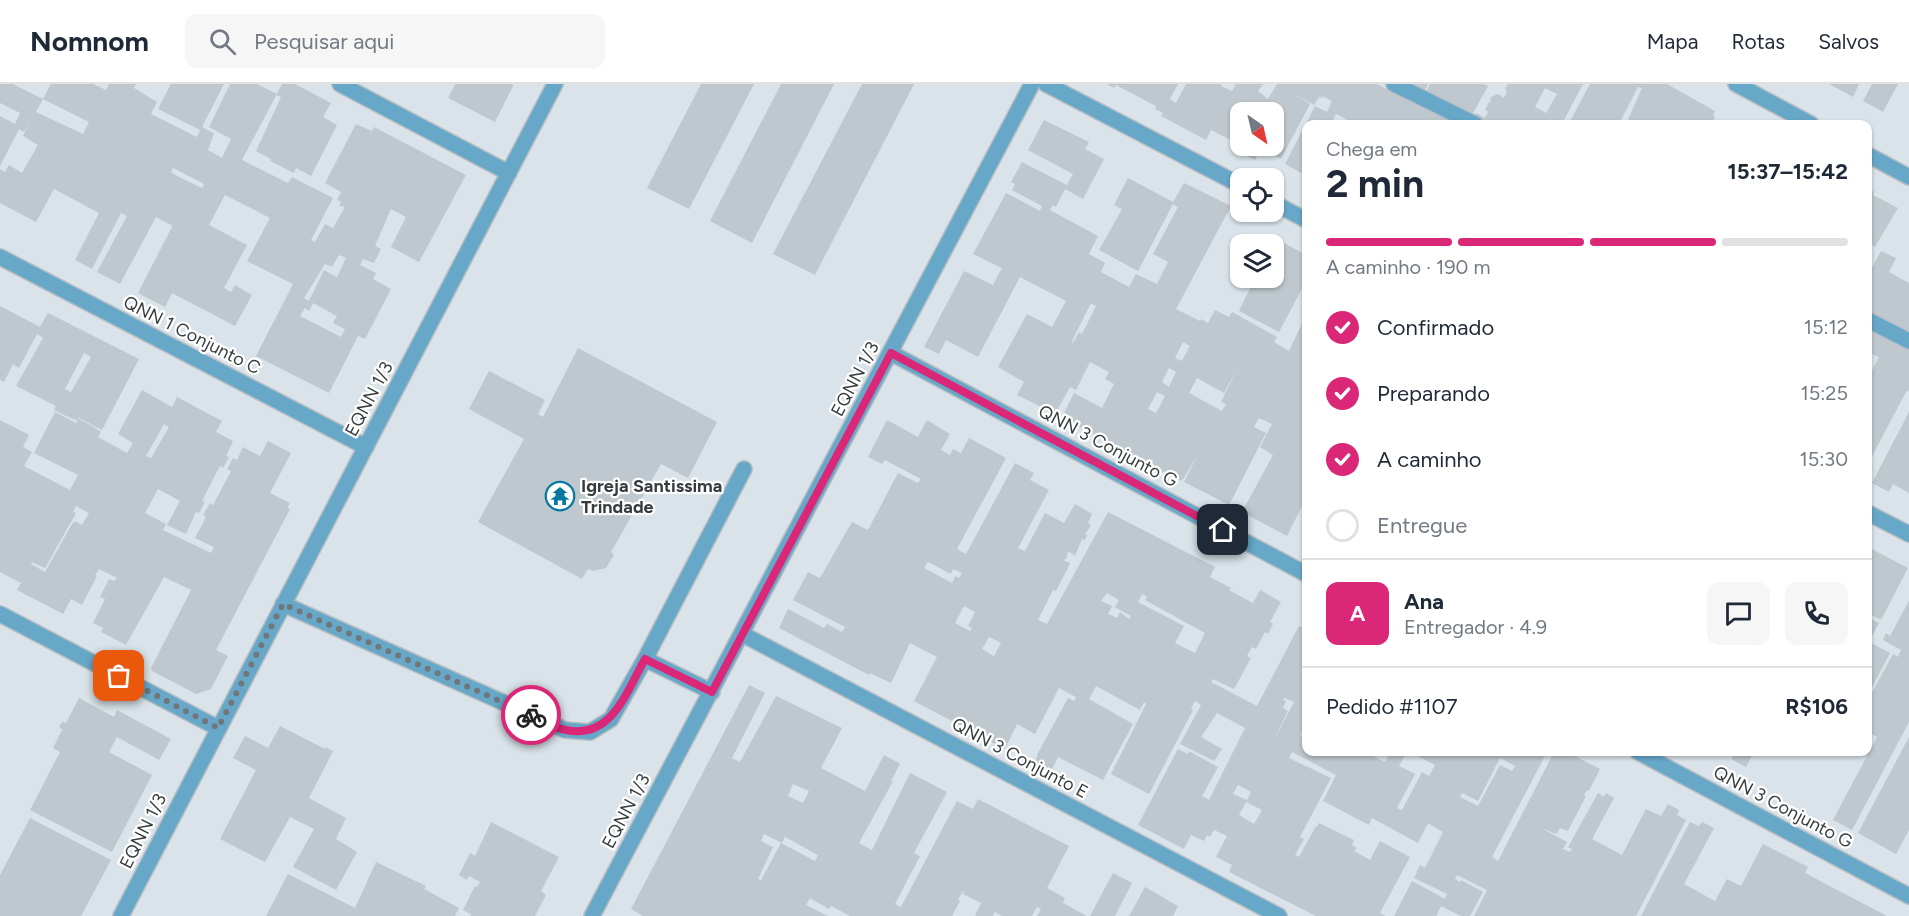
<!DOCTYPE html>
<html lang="pt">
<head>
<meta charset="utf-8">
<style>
  body { margin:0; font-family:Figtree,sans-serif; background:#f6f6f7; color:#1f2937; height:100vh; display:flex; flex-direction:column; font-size:22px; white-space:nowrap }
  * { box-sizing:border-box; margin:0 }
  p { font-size:20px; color:#747a83 }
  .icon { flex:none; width:33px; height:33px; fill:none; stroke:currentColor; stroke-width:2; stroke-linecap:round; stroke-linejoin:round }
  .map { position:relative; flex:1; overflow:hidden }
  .side { position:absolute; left:1302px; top:36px; width:570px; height:636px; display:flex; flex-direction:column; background:#fff; border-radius:12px; box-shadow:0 2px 4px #0004 }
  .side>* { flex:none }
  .needle { width:39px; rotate:146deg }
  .buttons { position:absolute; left:1230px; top:18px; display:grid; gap:12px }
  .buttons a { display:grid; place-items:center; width:54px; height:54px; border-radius:12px; background:#fff; box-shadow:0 2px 4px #0004; font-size:30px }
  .pin { position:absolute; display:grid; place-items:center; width:51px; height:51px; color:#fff; margin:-26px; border-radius:12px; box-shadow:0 3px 9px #0006 }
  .courier { position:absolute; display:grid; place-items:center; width:60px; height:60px; margin:-30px; border:4px solid #db2777; border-radius:50%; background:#fff; color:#222; box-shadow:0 2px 8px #0007 }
  .headline em { font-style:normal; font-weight:700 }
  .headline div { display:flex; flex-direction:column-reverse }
  .headline { display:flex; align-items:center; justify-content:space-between; height:102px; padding:0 24px }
  h1 { font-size:39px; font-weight:700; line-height:45px }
  .bar { display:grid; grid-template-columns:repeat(4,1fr); gap:9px 6px; align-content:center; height:72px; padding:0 24px }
  .bar i { height:8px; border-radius:4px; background:#e0e1e3 }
  .bar .active { background:#db2777 }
  .bar p { grid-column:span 4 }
  .line { display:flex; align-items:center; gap:15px; padding:0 24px; border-top:2px solid #e0e1e3 }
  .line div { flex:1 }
  .round { display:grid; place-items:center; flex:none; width:63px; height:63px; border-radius:12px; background:#f6f6f7 }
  ol { padding:0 24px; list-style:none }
  li { display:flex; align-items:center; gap:18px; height:66px }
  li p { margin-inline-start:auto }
  li .icon { padding:6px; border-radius:50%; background:#db2777; color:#fff; stroke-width:4 }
  li:last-child { color:#747a83 }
  li i { width:33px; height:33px; border:3px solid #e0e1e3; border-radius:50% }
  header { display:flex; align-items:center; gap:36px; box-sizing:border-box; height:84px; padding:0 30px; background:#fff; border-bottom:2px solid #e0e1e3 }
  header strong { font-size:28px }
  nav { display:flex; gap:33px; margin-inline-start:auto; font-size:21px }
  .search { width:420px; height:54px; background:#f6f6f7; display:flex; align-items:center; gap:15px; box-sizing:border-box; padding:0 21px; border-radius:12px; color:#747a83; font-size:22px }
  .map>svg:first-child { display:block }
</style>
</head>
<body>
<header>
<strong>Nomnom</strong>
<div class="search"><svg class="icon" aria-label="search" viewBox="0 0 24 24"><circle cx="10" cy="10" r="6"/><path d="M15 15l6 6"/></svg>Pesquisar aqui</div>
<nav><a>Mapa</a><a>Rotas</a><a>Salvos</a></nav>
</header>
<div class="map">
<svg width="1909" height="832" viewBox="0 0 1909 832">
  <rect width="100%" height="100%" fill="#d9e3e9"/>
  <path fill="#bec8ce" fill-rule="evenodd" d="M0,0H13L43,15L36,28L83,50L89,38L43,15L51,0H93L106,6L109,0H136L134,4L157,18L151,30L197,53L200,46L158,25L171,0H224L202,43L214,49L208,66L222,74L231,55L209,43L230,0H257L277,10L242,76L288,99L292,93L333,114L311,156L315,158L325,140L333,144L345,123L339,122L341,118L337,116L341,108L325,99L356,40L372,47L374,43L466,91L419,178L391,163L406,133L391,125L375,162L381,165L374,179L363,175L360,181L376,189L373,195L391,205L365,255L358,252L329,309L256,272L293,200L247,177L270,134L225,111L209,141L247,161L224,204L231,208L235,201L252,211L235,242L172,209L165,223L138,209L172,143L171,141L156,133L120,200L97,188L127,132L121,129L92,185L75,176L99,129L54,105L36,138L0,119V85L5,88L9,81L22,89L38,61L23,52L31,35L24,48L19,45L0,82V32L15,40L20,29L0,19ZM173,84L179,87L204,100L202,104L177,92L171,88ZM339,171L346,174L337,193L324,186L309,217L304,214L325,180L332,183ZM313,219L337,232L333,239L345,245L341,253L300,232L305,224L309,227Z
    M282,0H295L331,19L323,33L337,41L311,92L296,84L294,89L270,77L271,75L256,67L281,13L276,11Z
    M455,0H513V2L495,38L448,14Z
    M701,0H754L689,125L647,104Z
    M781,0H834L752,159L710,137Z
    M862,0H914L815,191L773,170Z
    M1107,0H1178L1170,15L1176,19L1186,0H1222L1221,2L1232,7L1236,0H1263L1258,7L1268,15L1277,0H1377L1403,14L1410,0H1428L1418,19L1420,20L1430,0H1483L1488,2L1467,40H1356L1336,30L1331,40H1306V88L1305,91L1285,80L1315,22L1327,28L1332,17L1322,12L1321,14L1319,13L1314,21L1289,8L1310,20L1281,75L1261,65L1255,76L1233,65L1234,63L1229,60L1231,56L1211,46L1206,56L1161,32L1163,29L1155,25L1156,22L1116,1L1114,4ZM1240,28H1274V62H1240Z
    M1508,0H1583L1562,40H1470L1476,29L1485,34L1488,28L1485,26L1489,18L1492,17L1490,16L1491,13L1498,10L1504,14L1507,7L1505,5ZM1545,4L1557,10L1546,29L1535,23Z
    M1590,0H1667L1715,27L1713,31L1715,33L1711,40H1626L1642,4L1638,3L1619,40H1572L1569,39Z
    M1829,0H1859L1853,13Z
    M1872,0H1898L1883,28L1863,17Z
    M1044,36L1089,58L1085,65L1104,75L1083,115L1065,105L1056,123L1053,121L1050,126L1098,152L1089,170L1105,179L1101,188L1129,203L1136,190L1157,200L1168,178L1153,170L1178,123L1173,120L1138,187L1099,166L1122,125L1114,121L1128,94L1173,118L1184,99L1231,122L1176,225L1200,237L1201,235L1208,239L1215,226L1229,233L1232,228L1277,253L1274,258L1289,267L1306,231V414L1287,452L1242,428L1273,371L1260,363L1272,340L1259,334L1254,343L1266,349L1229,421L1184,398L1198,370L1182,397L1150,382L1062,333L1074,309L1102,324L1114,300L1105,295L1109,288L1090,278L1076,306L1070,303L1055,330L1017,311L1024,298L998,283L1027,230L1052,243L1066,217L1020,193L978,273L946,256L939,270L924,263L964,187L993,201L1002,184L973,170L1006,109L1040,127L1042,122L1012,106L1015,100L1011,98L1022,78L1067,101L1073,90L1028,66ZM1091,219L1096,222L1082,250L1079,248L1073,259L1072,258L1074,253ZM1183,258L1190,262L1182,277L1175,274ZM1238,283L1221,318L1226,320L1222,327L1189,309L1197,294L1224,309ZM1169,284L1176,288L1169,303L1162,298ZM1157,308L1165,312L1156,329L1148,325Z
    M1868,104L1874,108L1873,111L1898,124L1875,163L1868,159Z
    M1271,152L1306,171V197L1279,248L1239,227L1254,196L1249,194H1274V160H1267Z
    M1881,167L1896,174L1889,188L1909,199V308L1907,306L1868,380V294L1879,273L1870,269L1868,275V181L1872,184Z
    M0,222L40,243L48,229L139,275L102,346L79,334L78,337L64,331L54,326L56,322L16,302L43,254L37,250L19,284L13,280L4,298L0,296ZM84,269L91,273L71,308L65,305Z
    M578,264L717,338L688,394L661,380L611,468L614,471L606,484L593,487L588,485L582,495L478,438L524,355L469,325L489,287L545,316L529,348L538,330L543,333Z
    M142,306L172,323L177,313L222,337L216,348L233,357L226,372L229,373L223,384L220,382L202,417L205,418L199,429L196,428L186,450L167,441L180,417L158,405L145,429L166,440L163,446L211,469L214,463L195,454L206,433L203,431L210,419L213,421L231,387L227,385L233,374L237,376L243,363L260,372L268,357L291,369L270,409L290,419L287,424L290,425L216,566L228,572L211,605L196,610L152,587L151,584L191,506L164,493L126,561L101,548L103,544L93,539L105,515L100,513L109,495L114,497L117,494L99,485L95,491L97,492L82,521L71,515L63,530L17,506L21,499L0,488V336L29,351L23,363L32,368L24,382L70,406L78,391L34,369L55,328L76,339L79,335L94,343L101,348L98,353L127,369L133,359L118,350ZM164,340L169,343L151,374L146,372ZM76,422L89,429L82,441L75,437L72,440L45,488L31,480L32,478L45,484L76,429L73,428Z
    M1909,328V409L1893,400L1889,408L1872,399Z
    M887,336L918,353L927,336L950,350L941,366L950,371L953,365L961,369L969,354L1006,374L957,465L966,470L1015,379L1034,389L1030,396L1049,406L1018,464L1025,467L1045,429L1064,439L1075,420L1092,430L1088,439L1091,441L1085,450L1087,451L1085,456L1082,455L1075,472L1068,467L1066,475L1063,476L1070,479L1067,486L1056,507L1053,506L1038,536L1047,540L1108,428L1215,483L1210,493L1231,504L1229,506L1253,519L1260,506L1281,518L1270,538L1273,540L1268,550L1265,548L1256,565L1252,563L1247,572L1251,574L1234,605L1213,595L1211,598L1257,622L1299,542L1306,546V647L1303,645L1300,651L1306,655V668H1371L1369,670L1385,678L1390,668H1407L1399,682L1415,690L1397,724L1402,726L1422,688L1429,692L1435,681L1414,670L1415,668H1547L1492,773L1498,777L1554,668H1567L1600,685L1589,707L1587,706L1584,711L1586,712L1568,747L1560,744L1556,750L1541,744L1567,758L1563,765L1570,768L1572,765L1568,763L1598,709L1604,713L1606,709L1614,714L1592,755L1622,771L1646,725L1661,732L1668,720L1679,726L1677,731L1686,736L1636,832H1474L1487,806L1457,791L1455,795L1460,798L1461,796L1483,808L1470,832H1461L1441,822L1436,832H1394L1412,797L1445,815L1447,810L1414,794L1420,781L1425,784L1443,748L1428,739L1418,759L1372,734L1369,741L1323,717L1336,691L1292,668L1289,674L1331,694L1300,753L1304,755L1295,771L1299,773L1316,742L1317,743L1319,739L1354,756L1352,761L1357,764L1354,767L1370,776L1380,757L1410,773L1380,829L1386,832H1316L1229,788L1232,781L1216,773L1227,752L1214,746L1210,753L1207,751L1204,757L1191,751L1184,765L1138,741L1178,665L1188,670L1189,667L1218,683L1202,712L1209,716L1245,644L1217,629L1201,653L1222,665L1214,677L1180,660L1201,621L1195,617L1191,625L1193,626L1149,710L1111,690L1146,620L1144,618L1140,626L1096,602L1089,615L1133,640L1104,694L1103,696L1058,673L1051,687L1036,678L1037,671L1068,614L1074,617L1076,613L1059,604L1035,650L1017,640L1005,665L914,617L937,573L910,559L891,599L870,589L869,591L779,544L788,525L824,544L827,540L842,548L845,543L793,516L808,488L820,494L852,438L868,446L898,389L918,399L921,395L885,376L882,380L868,373ZM928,478L951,490L953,485L962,489L959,494L955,492L952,499L924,484ZM1107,509L1119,516L1115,523L1131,532L1129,535L1120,528L1117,534L1108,530L1112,522L1101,517ZM1142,510L1147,513L1145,516L1205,549L1195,569L1175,559L1184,542L1138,518ZM964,522L975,528L968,542L972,544L970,547L955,539ZM989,553L1001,559L994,572L982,565ZM1285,614L1294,618L1272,660L1288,627L1283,624L1286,617L1283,616ZM1500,674L1515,682L1512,687L1500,681L1478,722L1460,713L1462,709L1478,717ZM1238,701L1251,708L1247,716L1233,710ZM1246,718L1262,726L1254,740L1239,731Z
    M1868,463L1908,484L1881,536L1868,529Z
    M1909,517V638L1852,746L1833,736L1877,653L1868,648V611L1870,612L1893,570L1898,573L1901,566L1883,556L1886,549L1890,552Z
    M1868,533L1879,539L1869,558L1890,569L1868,611Z
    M749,601L765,609L732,674L740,678L776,612L842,644L821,684L865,707L884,671L899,679L900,680L891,697H893L859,759L872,766L910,689L947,708L914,769L920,772L895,820L901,823L957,717L973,725L978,715L1069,762L1047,804L1065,814L1063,819L1087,832H1037L1041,825L1037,823L1032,832H1002L995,828L993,832H975L981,819L963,810L964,808L963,807L958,816L960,817L952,832H850L831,822L829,825L810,814L806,821L828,832H643L631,825ZM793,700L809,707L803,719L788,712ZM764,750L782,759L785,753L818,771L815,777L781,759L761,796L758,795L773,763L761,757Z
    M79,614L114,633L117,626L171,655L159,676L117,653L109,668L152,691L112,768L30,726L60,668L53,664L62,646L64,647L59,643L63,637L66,639Z
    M280,642L325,665V663L333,667L309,714L346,734L336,755L357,768L336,806L293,783L314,745L290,733L265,778L220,755L256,686L233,674L245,652L268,664Z
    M1909,653V746L1896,770L1858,749Z
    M1731,668H1754L1746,683L1731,675L1735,669Z
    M30,734L111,776L81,832H0V791Z
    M491,738L559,773L541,807L546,811L535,832H470L471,830L463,826L475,802L477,803L480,798L469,792L467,796L459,791L470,769L475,772Z
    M1690,738L1699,742L1702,738L1714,744L1684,800L1715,817L1727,795L1741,802L1763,760L1808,783L1805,789L1887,832H1641Z
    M376,778L426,802L424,805L459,824L455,832H266L288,790L355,824Z
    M1113,789L1132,799L1115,832H1090Z
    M1145,803L1178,822L1173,832H1129Z"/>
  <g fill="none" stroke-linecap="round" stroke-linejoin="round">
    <g stroke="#b6bec3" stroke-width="18">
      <path id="minor" d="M340,0L509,89
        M1046,0L1240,101
        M1394,0L1475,40
        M1736,0L1811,40
        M1868,71L1909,93
        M1274,119L1306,136
        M0,173L366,363
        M1868,236L1909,257
        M891,269L1306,490
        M1868,429L1909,450
        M283,520L565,646L590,648L611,635L645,575L744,385
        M0,530L218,644
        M742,550L1279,832
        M645,575L712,608
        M1638,668L1909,812
        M121,832L555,0
        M592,832L1032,0"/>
    </g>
    <use href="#minor" stroke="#67a8c9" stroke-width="15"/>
  </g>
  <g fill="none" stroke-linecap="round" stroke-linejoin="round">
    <path stroke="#70767a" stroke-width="6" stroke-dasharray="0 10.8" d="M119,592L218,644L283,520L531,631"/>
    <path stroke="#db2777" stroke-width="8" d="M531,631C542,636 554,644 566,646C612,656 626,608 645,575L712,608L891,269L1223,446"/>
  </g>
  <defs>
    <g id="temple-ring" transform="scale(1.5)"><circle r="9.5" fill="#fff" stroke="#0778a2" stroke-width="1.5"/><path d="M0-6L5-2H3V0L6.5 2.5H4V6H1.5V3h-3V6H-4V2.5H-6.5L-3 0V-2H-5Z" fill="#0778a2"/></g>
  </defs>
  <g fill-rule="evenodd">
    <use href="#temple-ring" x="560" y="412"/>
  </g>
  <g text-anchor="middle" stroke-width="4.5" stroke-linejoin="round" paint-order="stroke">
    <g font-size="18" fill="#383c3e" stroke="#fff">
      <text transform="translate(192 251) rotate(27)" y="6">QNN 1 Conjunto C</text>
      <text transform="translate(855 295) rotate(-62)" y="6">EQNN 1/3</text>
      <text transform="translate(369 315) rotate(-62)" y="6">EQNN 1/3</text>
      <text transform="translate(1108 362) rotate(28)" y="6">QNN 3 Conjunto G</text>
      <text transform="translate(1020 674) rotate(28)" y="6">QNN 3 Conjunto E</text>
      <text transform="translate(1783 723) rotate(28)" y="6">QNN 3 Conjunto G</text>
      <text transform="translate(626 727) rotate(-62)" y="6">EQNN 1/3</text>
      <text transform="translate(143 747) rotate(-63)" y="6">EQNN 1/3</text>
    </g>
    <g font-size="18" font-weight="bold" fill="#383c3e" stroke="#fff" text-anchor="start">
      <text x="581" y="408">Igreja Santissima<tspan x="581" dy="21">Trindade</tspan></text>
    </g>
  </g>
</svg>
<div class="buttons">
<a><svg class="needle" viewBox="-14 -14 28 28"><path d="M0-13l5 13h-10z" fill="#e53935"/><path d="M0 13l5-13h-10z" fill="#747a83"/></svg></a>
<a><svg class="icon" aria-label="locate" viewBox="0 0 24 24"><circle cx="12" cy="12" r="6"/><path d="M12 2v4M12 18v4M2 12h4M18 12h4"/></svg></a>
<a><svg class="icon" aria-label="layers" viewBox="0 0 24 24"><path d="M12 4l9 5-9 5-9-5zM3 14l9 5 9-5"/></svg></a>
</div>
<div class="pin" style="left:119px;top:592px;background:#ea580c"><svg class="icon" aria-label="bag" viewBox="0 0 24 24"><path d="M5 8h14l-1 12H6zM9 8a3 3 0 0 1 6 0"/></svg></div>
<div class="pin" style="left:1223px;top:446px;background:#1f2937"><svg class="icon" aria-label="home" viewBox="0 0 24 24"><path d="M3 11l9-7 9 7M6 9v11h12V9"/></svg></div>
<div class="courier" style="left:531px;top:631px"><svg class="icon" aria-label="bike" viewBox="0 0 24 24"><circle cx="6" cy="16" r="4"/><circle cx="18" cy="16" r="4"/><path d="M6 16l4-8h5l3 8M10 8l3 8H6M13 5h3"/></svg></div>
<section class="side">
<div class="headline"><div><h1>2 min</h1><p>Chega em</p></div><em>15:37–15:42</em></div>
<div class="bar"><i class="active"></i><i class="active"></i><i class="active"></i><i></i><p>A caminho · 190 m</p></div>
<ol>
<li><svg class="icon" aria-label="check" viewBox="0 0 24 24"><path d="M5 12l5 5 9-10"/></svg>Confirmado<p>15:12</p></li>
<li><svg class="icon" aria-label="check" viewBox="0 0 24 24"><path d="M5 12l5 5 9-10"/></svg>Preparando<p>15:25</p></li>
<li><svg class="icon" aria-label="check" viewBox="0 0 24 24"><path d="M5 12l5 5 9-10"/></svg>A caminho<p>15:30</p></li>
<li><i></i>Entregue</li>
</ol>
<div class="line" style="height:108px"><b class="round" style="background:#db2777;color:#fff">A</b><div><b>Ana</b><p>Entregador · 4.9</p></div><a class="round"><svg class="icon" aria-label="chat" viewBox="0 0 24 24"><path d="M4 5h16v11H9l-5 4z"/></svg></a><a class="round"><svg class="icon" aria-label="phone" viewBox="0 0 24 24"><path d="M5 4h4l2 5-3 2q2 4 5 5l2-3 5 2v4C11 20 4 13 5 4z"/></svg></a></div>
<div class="line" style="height:78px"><div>Pedido #1107</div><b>R$106</b></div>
</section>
</div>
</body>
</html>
